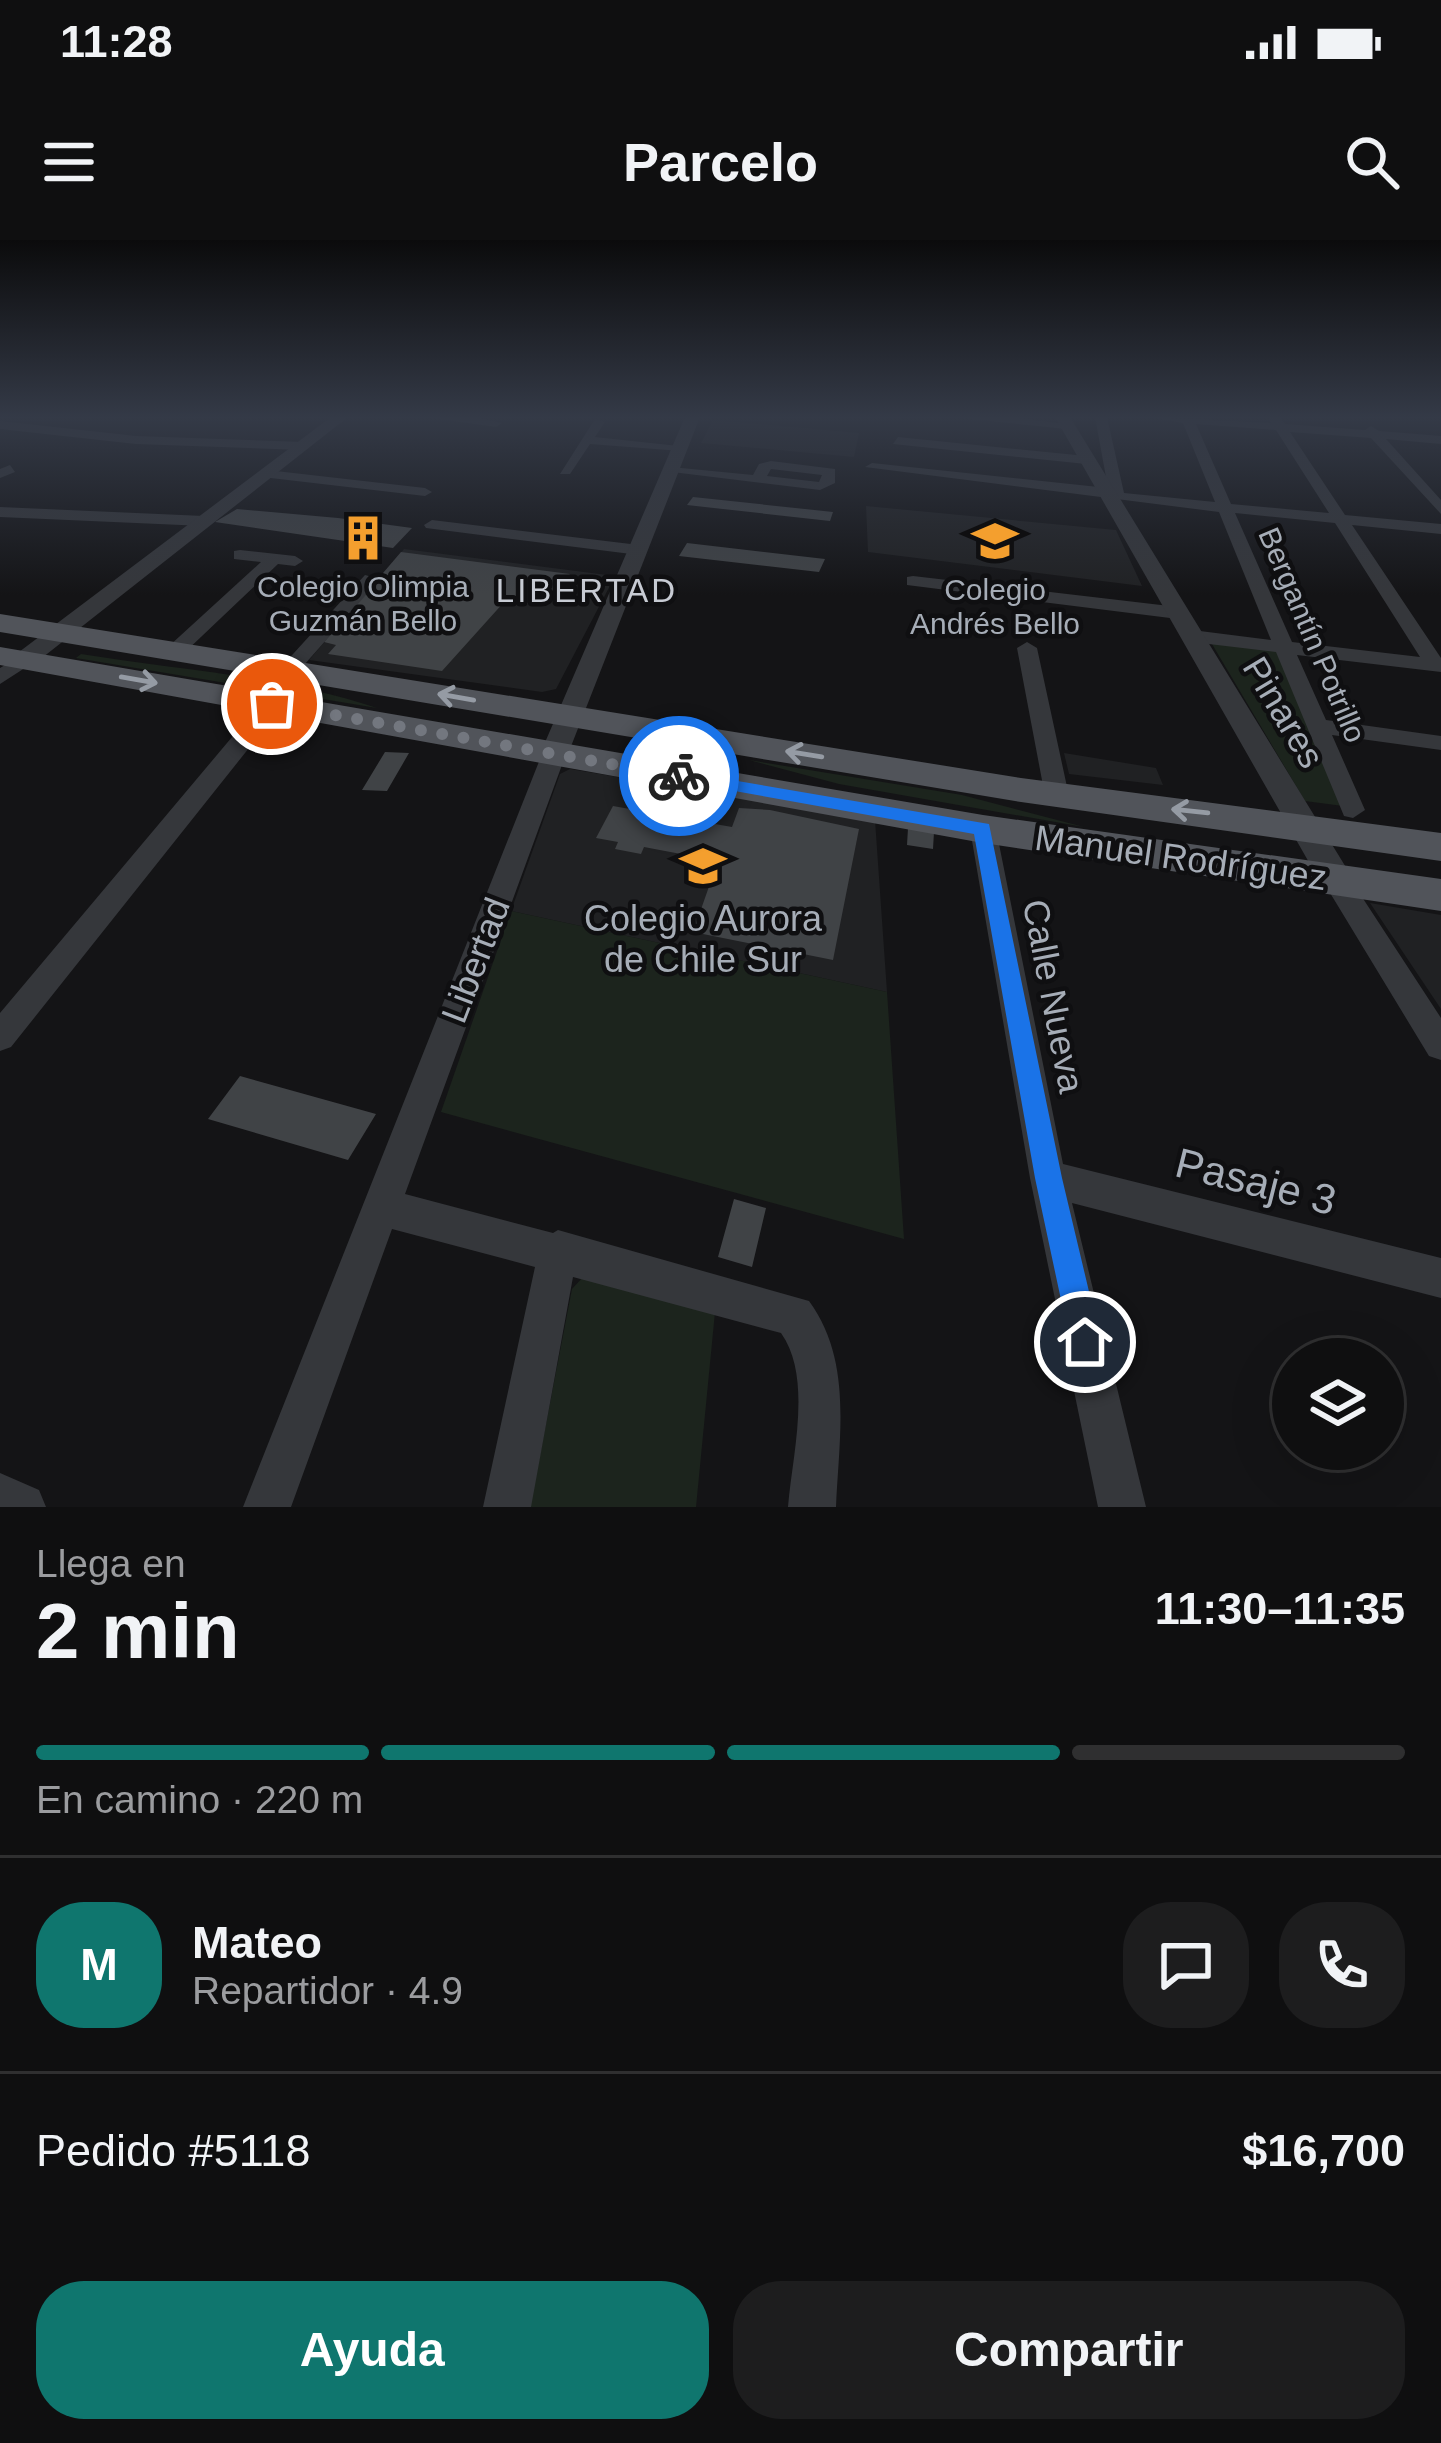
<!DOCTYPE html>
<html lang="es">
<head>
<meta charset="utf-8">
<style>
  body { margin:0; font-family:Arial,sans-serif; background:#1d1d1e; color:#f1f3f6; height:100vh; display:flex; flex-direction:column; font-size:45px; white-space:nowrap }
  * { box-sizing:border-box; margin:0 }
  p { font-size:39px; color:#9b9c9f }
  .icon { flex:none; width:66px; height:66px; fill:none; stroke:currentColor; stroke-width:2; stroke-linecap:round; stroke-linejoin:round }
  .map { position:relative; height:1267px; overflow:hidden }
  .drawer { display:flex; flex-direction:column; background:#0f0f10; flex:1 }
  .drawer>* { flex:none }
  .fabs { position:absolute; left:1272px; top:1098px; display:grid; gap:24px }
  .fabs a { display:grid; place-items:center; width:132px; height:132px; border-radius:50%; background:#0f0f10; box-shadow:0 12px 48px #0002,0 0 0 3px #2f2f30; font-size:60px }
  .pin { position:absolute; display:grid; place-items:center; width:102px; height:102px; color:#fff; margin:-51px; border:6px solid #fff; border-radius:50%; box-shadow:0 3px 12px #0007 }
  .courier { position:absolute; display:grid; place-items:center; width:120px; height:120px; margin:-60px; border:9px solid #1a73e8; border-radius:50%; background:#fff; color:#222; box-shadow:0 3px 15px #0007 }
  .headline em { font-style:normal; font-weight:700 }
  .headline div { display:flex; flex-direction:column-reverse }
  .headline { display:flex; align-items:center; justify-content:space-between; height:204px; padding:0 36px }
  h1 { font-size:78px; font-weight:700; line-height:90px }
  .bar { display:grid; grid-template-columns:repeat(4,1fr); gap:18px 12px; align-content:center; height:144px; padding:0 36px }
  .bar i { height:15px; border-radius:9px; background:#2f2f30 }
  .bar .current { background:#0f766e }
  .bar p { grid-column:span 4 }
  .line { display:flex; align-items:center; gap:30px; padding:0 36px; border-top:3px solid #2f2f30 }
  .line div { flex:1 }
  .round { display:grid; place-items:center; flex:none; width:126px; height:126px; border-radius:48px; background:#1d1d1e }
  .button { display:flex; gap:24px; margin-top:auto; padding:24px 36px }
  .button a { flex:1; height:138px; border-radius:48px; background:#0f766e; color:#fff; font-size:48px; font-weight:700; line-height:138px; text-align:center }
  .button a+a { background:#1d1d1e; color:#f1f3f6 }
  .status { display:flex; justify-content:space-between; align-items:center; height:84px; padding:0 60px; background:#0f0f10; direction:ltr }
  .status svg { height:33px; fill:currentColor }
  header { display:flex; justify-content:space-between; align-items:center; height:156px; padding:0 36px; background:#0f0f10; font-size:54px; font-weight:700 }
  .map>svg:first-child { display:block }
</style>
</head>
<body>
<div class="status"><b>11:28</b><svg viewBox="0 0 49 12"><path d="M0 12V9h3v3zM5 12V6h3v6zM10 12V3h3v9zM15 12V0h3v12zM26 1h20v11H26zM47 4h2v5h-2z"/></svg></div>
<header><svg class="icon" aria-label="menu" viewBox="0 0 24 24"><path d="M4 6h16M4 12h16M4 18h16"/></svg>Parcelo<svg class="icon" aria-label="search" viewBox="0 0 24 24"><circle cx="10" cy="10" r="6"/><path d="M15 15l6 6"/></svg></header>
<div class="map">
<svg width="1441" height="1267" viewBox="0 0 1441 1267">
  <rect width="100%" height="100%" fill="#141416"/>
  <path fill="#202123" d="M713,180L859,193L854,217L701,203Z
    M866,266L1116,290L1142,346L868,312Z
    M404,309L615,336L556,449L542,452L309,420Z
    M1064,513L1156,528L1163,545L1069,534Z
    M570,529L875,580L887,752L511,671L560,534Z
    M1370,663L1441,675V769Z"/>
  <path fill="#1c241d" d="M1209,399L1278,411L1343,566L1305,561Z
    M81,414C179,430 283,436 377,468L76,418Z
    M749,520L962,555L1084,587L839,544Z
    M511,671L887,752L904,999L441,872Z
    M584,1036L715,1072L696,1267H530L572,1049Z"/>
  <path fill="#404346" d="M693,257L833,272L830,281L687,265Z
    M237,269L338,278L412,288L393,308L215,282Z
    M687,303L825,319L819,332L679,316Z
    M401,312L570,334L544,366L505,361L442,431L328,414L336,405L324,402Z
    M385,512L409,513L387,551L362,550Z
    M613,566L732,587L739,568L770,570L859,589L833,720L693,692L718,621L644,607L641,614L615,609L618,602L596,598Z
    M908,588L934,592L933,609L907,605Z
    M240,836L376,874L348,920L208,879Z
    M734,959L766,968L752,1027L718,1017Z"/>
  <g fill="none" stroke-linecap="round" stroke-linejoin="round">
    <path fill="#35373b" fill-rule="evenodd" d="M425,177H475L502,183L496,187Z
      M952,177H1013L1072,185L1066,189Z
      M1095,177H1107L1124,253L1215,262L1183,183L1150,177L1271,183L1268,177H1280L1285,184L1365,190L1371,186L1379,191L1441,196V204L1386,199L1441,260V274L1371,198L1290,192L1345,275L1441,284V294L1352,285L1441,418V432L1297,415L1326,480L1441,496V510L1332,495L1365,570L1353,578L1344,576L1276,412L1192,402L1182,396L1192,390L1271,400L1219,272L865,227L872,223L1108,248ZM1196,184L1276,190L1329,273L1231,264ZM1235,273L1335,283L1420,417L1292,402Z
      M595,179L605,182L595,197L688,207L681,211L590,204L570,234H560Z
      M0,181L136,196L303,202L310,206L303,210L136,204L0,189Z
      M898,197L1086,216L1093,220L1086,224L893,204Z
      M771,221L835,229V243L820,250L664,231L671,227L753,235L759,224ZM771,229L822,235L819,242L767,236Z
      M10,225L15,232L0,238V229Z
      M267,230L425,248L432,252L425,256L262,237V231Z
      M0,267L204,276L212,281L204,286L0,277Z
      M432,280L639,305L647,310L639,315L426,288L424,285Z
      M240,310L295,316L303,321L295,326L278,324L182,415H168V407L261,322L234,319V311Z
      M365,335L380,339L297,433H283V425Z
      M913,336L1178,367L1187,373L1178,379L907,345V337Z
      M1027,402L1037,408L1069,556L1057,564L1045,556L1017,408Z
      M24,414L31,416V424L0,444V428Z
      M272,458L283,464L280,469L11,807L0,811V773L264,459Z
      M554,507L566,514L405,954L553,993L558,990L809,1061C853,1121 839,1197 836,1267H788C792,1216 813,1138 781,1093L573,1037L531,1267H483L535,1027L392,989L291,1267H243L542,514Z
      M983,580L996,589L1063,924L1441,1018V1058L1072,963L1146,1267H1098L1030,938L970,589Z
      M1335,628L1345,631L1441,778V820L1429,816L1321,638Z
      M0,1233L39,1250L46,1267H0Z"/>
    <path fill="#35373b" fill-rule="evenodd" d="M331,177H348L33,425H15V415Z
      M685,177H700L568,514L564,520H544L540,514Z
      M1055,177H1070L1347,629L1352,638L1347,647H1323Z"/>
    <path fill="#51545a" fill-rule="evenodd" d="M0,374L1021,538L1441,593V621L1021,562L0,392Z
      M0,407L983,575L1441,639V671L983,603L0,425Z"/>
  </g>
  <defs><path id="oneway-shaft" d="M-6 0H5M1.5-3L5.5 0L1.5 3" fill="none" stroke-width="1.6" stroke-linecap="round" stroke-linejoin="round" transform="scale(3)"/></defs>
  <g stroke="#959ba4">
    <use href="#oneway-shaft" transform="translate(139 440) rotate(10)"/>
    <use href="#oneway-shaft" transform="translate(456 457) rotate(-170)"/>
    <use href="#oneway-shaft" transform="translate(804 514) rotate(-171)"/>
    <use href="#oneway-shaft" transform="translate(1190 571) rotate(-174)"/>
  </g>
  <linearGradient id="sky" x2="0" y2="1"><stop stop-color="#0b0b0c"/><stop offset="0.5" stop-color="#343a47"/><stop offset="1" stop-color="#343a47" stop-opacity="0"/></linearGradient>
  <rect width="1441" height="355" fill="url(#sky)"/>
  <path fill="#1a73e8" d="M679,531L989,584L1062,938L1101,1102L1096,1113L1085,1118L1075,1113L1070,1102L1035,938L974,594L673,540V532Z"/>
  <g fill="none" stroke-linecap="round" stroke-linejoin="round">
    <path stroke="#73777f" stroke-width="12" stroke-dasharray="0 21.6" d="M272,464L679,536"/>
  </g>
  <defs>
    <g id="building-bare" transform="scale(3.6)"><path d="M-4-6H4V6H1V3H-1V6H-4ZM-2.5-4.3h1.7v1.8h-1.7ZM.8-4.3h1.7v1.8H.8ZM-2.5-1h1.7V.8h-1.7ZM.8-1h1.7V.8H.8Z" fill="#f49f2e" stroke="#0f0f11" stroke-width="2.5" paint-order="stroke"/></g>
    <g id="school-bare" transform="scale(3.6)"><path d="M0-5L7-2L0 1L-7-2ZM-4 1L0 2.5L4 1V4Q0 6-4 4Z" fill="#f49f2e" stroke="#0f0f11" stroke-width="2.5" paint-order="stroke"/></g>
  </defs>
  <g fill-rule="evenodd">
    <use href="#building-bare" x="363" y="298"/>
    <use href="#school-bare" x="995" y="301"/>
    <use href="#school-bare" x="703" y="626"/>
  </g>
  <g text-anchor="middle" stroke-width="9" stroke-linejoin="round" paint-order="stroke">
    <g font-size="30" fill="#a6adb7" stroke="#0f0f11">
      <text x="363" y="357">Colegio Olimpia<tspan x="363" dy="34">Guzmán Bello</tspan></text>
      <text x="995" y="360">Colegio<tspan x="995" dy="34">Andrés Bello</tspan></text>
    </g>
    <g font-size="30" fill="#a6adb7" stroke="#0f0f11">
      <text transform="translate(1312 395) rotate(67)" y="10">Bergantín Potrillo</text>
    </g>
    <g font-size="33" letter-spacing="3" fill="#c7cbd3" stroke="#0f0f11">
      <text x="587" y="362">LIBERTAD</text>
    </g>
    <g font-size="36" fill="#a6adb7" stroke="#0f0f11">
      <text transform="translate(1284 472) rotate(59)" y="13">Pinares</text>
      <text transform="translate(1181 617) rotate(8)" y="13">Manuel Rodríguez</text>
      <text transform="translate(475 720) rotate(-69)" y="13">Libertad</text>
      <text transform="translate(1054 756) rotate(79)" y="13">Calle Nueva</text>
    </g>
    <g font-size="36" fill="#a6adb7" stroke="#0f0f11">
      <text x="703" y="691">Colegio Aurora<tspan x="703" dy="41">de Chile Sur</tspan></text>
    </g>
    <g font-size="42" fill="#a6adb7" stroke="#0f0f11">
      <text transform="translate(1256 941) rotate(14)" y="15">Pasaje 3</text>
    </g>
  </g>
</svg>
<div class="fabs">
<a><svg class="icon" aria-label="layers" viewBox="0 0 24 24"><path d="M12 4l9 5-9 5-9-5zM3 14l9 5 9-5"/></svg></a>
</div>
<div class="pin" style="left:272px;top:464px;background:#ea580c"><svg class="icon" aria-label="bag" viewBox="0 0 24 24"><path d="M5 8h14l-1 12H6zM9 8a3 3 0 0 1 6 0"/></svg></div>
<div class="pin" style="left:1085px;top:1102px;background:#1f2937"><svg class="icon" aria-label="home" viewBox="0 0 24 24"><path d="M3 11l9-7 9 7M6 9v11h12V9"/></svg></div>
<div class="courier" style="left:679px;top:536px"><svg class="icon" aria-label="bike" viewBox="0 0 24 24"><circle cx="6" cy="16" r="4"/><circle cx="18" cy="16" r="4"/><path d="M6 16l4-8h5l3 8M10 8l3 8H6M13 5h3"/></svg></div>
</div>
<section class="drawer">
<div class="headline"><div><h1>2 min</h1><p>Llega en</p></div><em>11:30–11:35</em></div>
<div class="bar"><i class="current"></i><i class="current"></i><i class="current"></i><i></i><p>En camino · 220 m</p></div>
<div class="line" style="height:216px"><b class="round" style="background:#0f766e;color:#fff">M</b><div><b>Mateo</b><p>Repartidor · 4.9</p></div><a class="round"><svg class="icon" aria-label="chat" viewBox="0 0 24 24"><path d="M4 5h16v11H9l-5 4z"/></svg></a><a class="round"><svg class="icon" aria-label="phone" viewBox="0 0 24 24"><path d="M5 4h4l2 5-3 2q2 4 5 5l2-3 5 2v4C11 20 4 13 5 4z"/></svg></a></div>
<div class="line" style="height:156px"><div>Pedido #5118</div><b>$16,700</b></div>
<div class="button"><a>Ayuda</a><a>Compartir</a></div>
</section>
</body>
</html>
